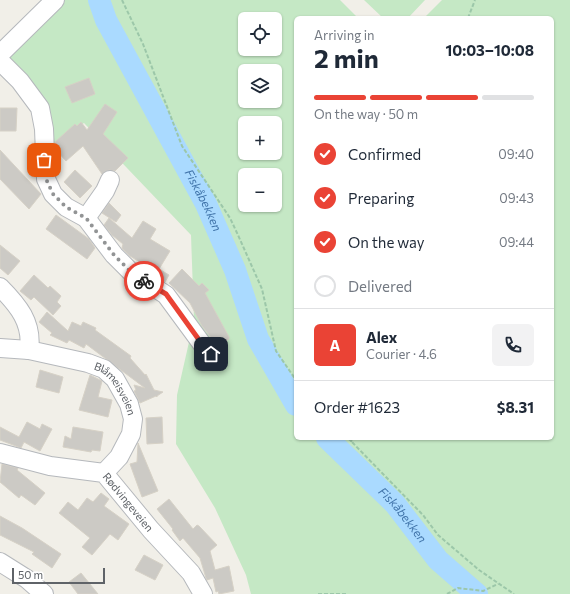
<!DOCTYPE html>
<html lang="en">
<head>
<meta charset="utf-8">
<style>
  body { margin:0; font-family:Commissioner,sans-serif; background:#f2f2f3; color:#1f2937; height:100vh; display:flex; flex-direction:column; font-size:15px; white-space:nowrap }
  * { box-sizing:border-box; margin:0 }
  p { font-size:13px; color:#747a83 }
  .icon { flex:none; width:22px; height:22px; fill:none; stroke:currentColor; stroke-width:2; stroke-linecap:round; stroke-linejoin:round }
  .map { position:relative; flex:1; overflow:hidden }
  .side { position:absolute; left:294px; top:16px; width:260px; height:424px; display:flex; flex-direction:column; background:#fff; border-radius:6px; box-shadow:0 1px 3px #0004 }
  .side>* { flex:none }
  .buttons { position:absolute; left:238px; top:12px; display:grid; gap:8px }
  .buttons a { display:grid; place-items:center; width:44px; height:44px; border-radius:6px; background:#fff; box-shadow:0 1px 3px #0004; font-size:20px }
  .scale { position:absolute; left:12px; bottom:10px; width:93px; box-sizing:border-box; padding-left:4px; border:2px solid #5f6368; border-top:0; font-size:11px; line-height:14px; white-space:nowrap; color:#5f6368; -webkit-text-stroke:3px #fff; paint-order:stroke }
  .pin { position:absolute; display:grid; place-items:center; width:34px; height:34px; color:#fff; margin:-17px; border-radius:8px; box-shadow:0 2px 6px #0006 }
  .courier { position:absolute; display:grid; place-items:center; width:40px; height:40px; margin:-20px; border:3px solid #ea4335; border-radius:50%; background:#fff; color:#222; box-shadow:0 1px 5px #0007 }
  .head em { font-style:normal; font-weight:700 }
  .head div { display:flex; flex-direction:column-reverse }
  .head { display:flex; align-items:center; justify-content:space-between; height:68px; padding:0 20px }
  h1 { font-size:26px; font-weight:700; line-height:30px }
  .bar { display:grid; grid-template-columns:repeat(4,1fr); gap:6px 4px; align-content:center; height:48px; padding:0 20px }
  .bar i { height:5px; border-radius:3px; background:#e0e1e3 }
  .bar .active { background:#ea4335 }
  .bar p { grid-column:span 4 }
  .line { display:flex; align-items:center; gap:10px; padding:0 20px; border-top:1px solid #e0e1e3 }
  .line div { flex:1 }
  .round { display:grid; place-items:center; flex:none; width:42px; height:42px; border-radius:6px; background:#f2f2f3 }
  ol { padding:0 20px; list-style:none }
  li { display:flex; align-items:center; gap:12px; height:44px }
  li p { margin-inline-start:auto }
  li .icon { padding:4px; border-radius:50%; background:#ea4335; color:#fff; stroke-width:4 }
  li:last-child { color:#747a83 }
  li i { width:22px; height:22px; border:2px solid #e0e1e3; border-radius:50% }
  .map>svg:first-child { display:block }
</style>
</head>
<body>
<div class="map">
<svg width="570" height="594" viewBox="0 0 570 594">
  <rect width="100%" height="100%" fill="#f1efe8"/>
  <path fill="#c5e8c5" fill-rule="evenodd" d="M50,0H340L358,18H296V438H552V18H424L442,0H570V594H251L246,575L215,508L176,444L177,395L194,320L191,235L84,123L48,148L38,115L0,64ZM245,19H275V49H245ZM245,71H275V101H245ZM245,123H275V153H245ZM245,175H275V205H245Z
    M364,0H425L408,18H383Z"/>
  <g fill="none" stroke-linecap="round" stroke-linejoin="round">
    <g stroke="#aadaff" stroke-width="22">
      <path id="s1" d="M99,0L106,20L206,204L235,270L258,339L296,405"/>
      <path id="s2" d="M327,438L395,504L438,560L477,594"/>
    </g>
  </g>
  <path fill="#cccac5" stroke="#d6d1c6" d="M89,78L95,94L72,103L65,87Z
    M105,104L117,112L103,134L128,158L115,171L109,170L102,174L83,146L66,161L57,151L58,149L55,142L75,124L77,126L81,122L87,130Z
    M0,108H17L16,131H0Z
    M0,150L41,194L29,209L0,179Z
    M75,170L92,186L80,198L64,182Z
    M109,203L121,215L116,222L102,213Z
    M56,215L89,239L95,248L87,259L46,229Z
    M109,218L132,238L143,221L156,229L150,239L170,251L159,269L169,275L165,282L155,275L156,272L130,256L122,248L123,244L112,235L104,225Z
    M0,245L20,261L8,275L0,268Z
    M182,269L199,286L202,283L209,290L205,293L229,337V339L218,346L202,326L190,303L169,283Z
    M34,275L48,288L50,286L61,296L57,302L61,306L53,315L34,297L31,300L20,291Z
    M47,312L68,331L72,322L81,326L83,322L96,328L95,330L131,356L130,358L145,375L146,374L154,390L163,392L157,396V397L156,396L140,403L134,391L136,390L134,385L145,388L86,344L84,348L69,340L67,343L50,335L52,333L39,322Z
    M40,370L63,377L59,393L36,387Z
    M90,375L102,381L98,397L112,400L108,417L79,410Z
    M162,417L163,443L147,444L146,418Z
    M27,422L40,429L42,424L52,429L40,451L24,442L21,448L0,440V427L19,437Z
    M73,427L103,432L100,451L92,450L91,452L63,447L65,436L71,439Z
    M138,443L158,491L142,497L130,464L137,462Z
    M2,464L18,468L17,470L45,493L35,505L21,495L19,498L0,482Z
    M101,493L109,499L104,506L129,524L118,540L110,534L92,555L82,547L90,538L59,513L68,502L78,510L87,498L93,502Z
    M169,499L193,529L197,525L199,526L217,545L210,551L215,570L229,566L234,591L219,594L218,591L216,592L213,578L207,580L206,578L200,558L183,538L180,541L172,530L173,529L157,509Z
    M0,516L22,528L61,554L52,568L32,554L34,552L0,535Z
    M144,555L163,565L155,580L135,570Z
    M81,573L98,594H78L69,582Z"/>
  <g fill="none" stroke-linecap="round" stroke-linejoin="round">
    <g stroke="#b5b8bc" stroke-width="20">
      <g id="minor">
        <path d="M0,54L55,0"/>
        <path d="M0,61L20,81L40,108L44,129L46,179L53,194L66,207L86,218L114,255L131,272L166,295L202,344L211,354"/>
        <path d="M86,218L105,191L110,180"/>
        <path d="M0,287C18,305 33,323 29,350"/>
        <path id="s3" d="M0,348L29,350L88,363L104,369L115,379L129,404L133,419L131,434L119,457L104,473"/>
        <path id="s4" d="M0,453L50,466L104,473L151,530L191,573L203,594"/>
        <path d="M0,562L27,579L44,594"/>
      </g>
    </g>
    <path stroke="#9cc7a9" stroke-width="2" stroke-dasharray="4 2" stroke-linecap="butt" d="M122,0L143,44L182,146L230,218L238,235L262,289L276,351L296,380
      M468,18L475,0
      M348,438L423,515L438,535L479,570L514,594
      M351,442L352,438
      M318,594H347
      M447,594L458,588L483,591L498,584"/>
    <use href="#minor" stroke="#fff" stroke-width="18"/>
  </g>
  <g fill="none" stroke-linecap="round" stroke-linejoin="round">
    <path stroke="#929495" stroke-width="4" stroke-dasharray="0 7.2" d="M44,160L46,179L53,194L66,207L86,218L114,255L131,272L144,281"/>
    <path stroke="#ea4335" stroke-width="5" d="M144,281L166,294L202,344L211,354"/>
  </g>
  <g text-anchor="middle" stroke-width="3" stroke-linejoin="round" paint-order="stroke">
    <g font-size="11" fill="#5f6368" stroke="#fff">
      <text dy="4" stroke="none"><textPath href="#s3" startOffset="129">Blåmeisveien</textPath></text>
      <text dy="4" stroke="none"><textPath href="#s4" startOffset="144">Rødvingeveien</textPath></text>
    </g>
    <g font-size="12" font-style="italic" fill="#4174aa" stroke="#fff">
      <text dy="4" stroke="none"><textPath href="#s1" startOffset="226">Fiskåbekken</textPath></text>
      <text dy="4" stroke="none"><textPath href="#s2" startOffset="108">Fiskåbekken</textPath></text>
    </g>
  </g>
</svg>
<div class="buttons">
<a><svg class="icon" aria-label="locate" viewBox="0 0 24 24"><circle cx="12" cy="12" r="6"/><path d="M12 2v4M12 18v4M2 12h4M18 12h4"/></svg></a>
<a><svg class="icon" aria-label="layers" viewBox="0 0 24 24"><path d="M12 4l9 5-9 5-9-5zM3 14l9 5 9-5"/></svg></a>
<a>+</a>
<a>−</a>
</div>
<div class="scale">50 m</div>
<div class="pin" style="left:44px;top:160px;background:#ea580c"><svg class="icon" aria-label="bag" viewBox="0 0 24 24"><path d="M5 8h14l-1 12H6zM9 8a3 3 0 0 1 6 0"/></svg></div>
<div class="pin" style="left:211px;top:354px;background:#1f2937"><svg class="icon" aria-label="home" viewBox="0 0 24 24"><path d="M3 11l9-7 9 7M6 9v11h12V9"/></svg></div>
<div class="courier" style="left:144px;top:281px"><svg class="icon" aria-label="bike" viewBox="0 0 24 24"><circle cx="6" cy="16" r="4"/><circle cx="18" cy="16" r="4"/><path d="M6 16l4-8h5l3 8M10 8l3 8H6M13 5h3"/></svg></div>
<section class="side">
<div class="head"><div><h1>2 min</h1><p>Arriving in</p></div><em>10:03–10:08</em></div>
<div class="bar"><i class="active"></i><i class="active"></i><i class="active"></i><i></i><p>On the way · 50 m</p></div>
<ol>
<li><svg class="icon" aria-label="check" viewBox="0 0 24 24"><path d="M5 12l5 5 9-10"/></svg>Confirmed<p>09:40</p></li>
<li><svg class="icon" aria-label="check" viewBox="0 0 24 24"><path d="M5 12l5 5 9-10"/></svg>Preparing<p>09:43</p></li>
<li><svg class="icon" aria-label="check" viewBox="0 0 24 24"><path d="M5 12l5 5 9-10"/></svg>On the way<p>09:44</p></li>
<li><i></i>Delivered</li>
</ol>
<div class="line" style="height:72px"><b class="round" style="background:#ea4335;color:#fff">A</b><div><b>Alex</b><p>Courier · 4.6</p></div><a class="round"><svg class="icon" aria-label="phone" viewBox="0 0 24 24"><path d="M5 4h4l2 5-3 2q2 4 5 5l2-3 5 2v4C11 20 4 13 5 4z"/></svg></a></div>
<div class="line" style="height:52px"><div>Order #1623</div><b>$8.31</b></div>
</section>
</div>
</body>
</html>
